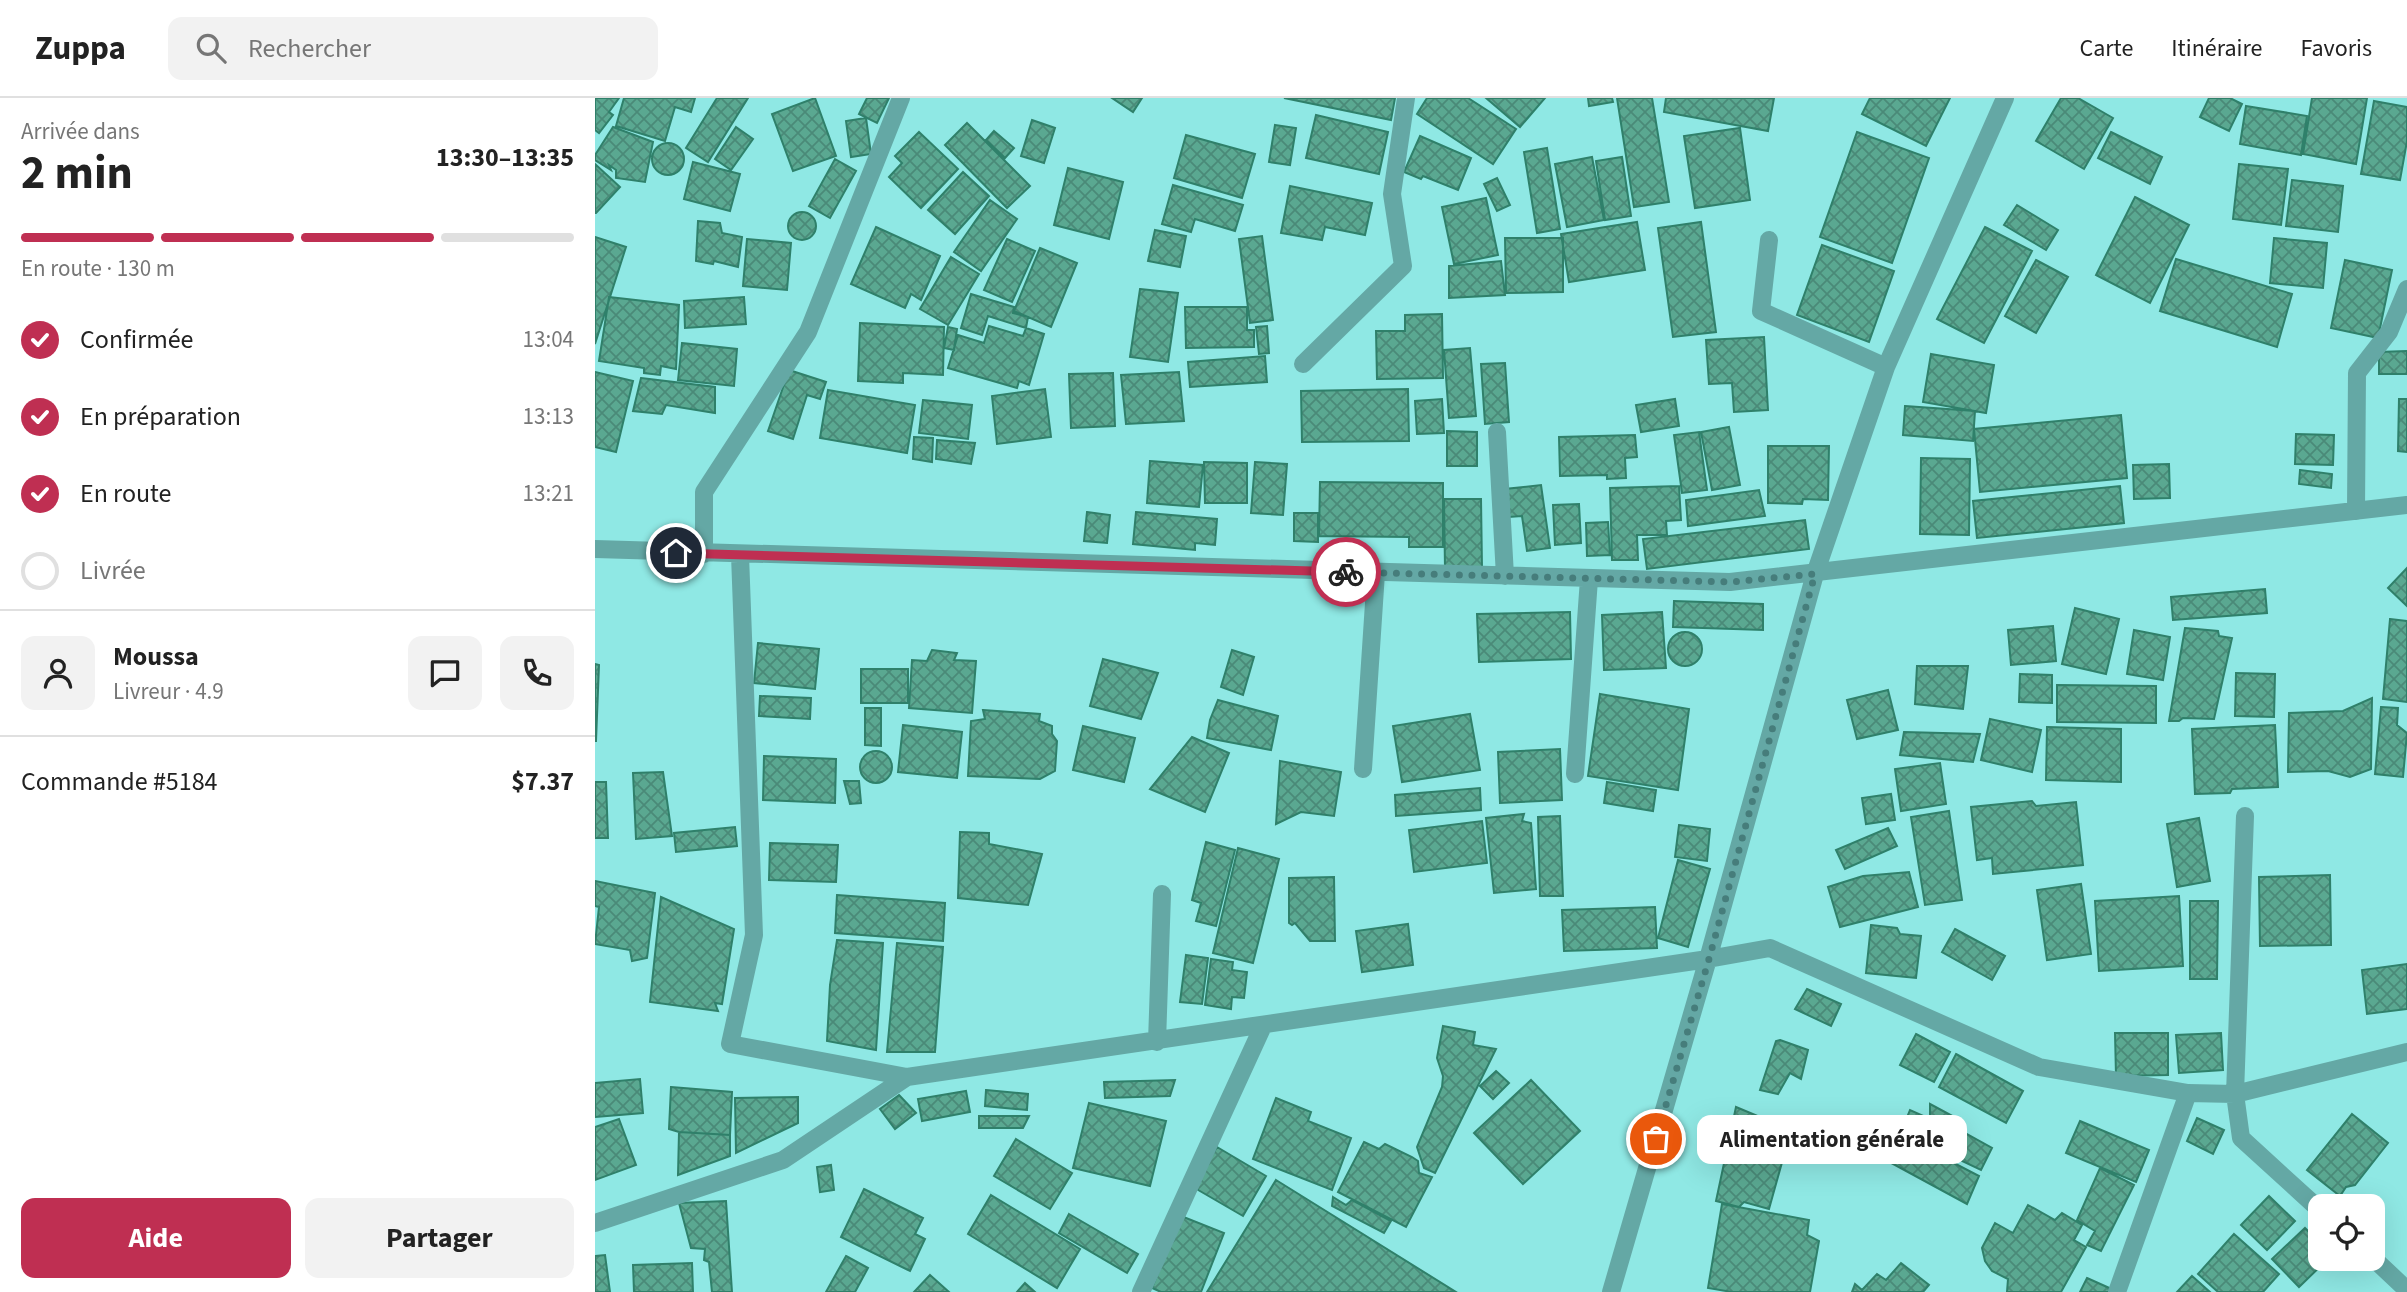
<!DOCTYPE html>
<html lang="fr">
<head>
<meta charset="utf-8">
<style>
  body { margin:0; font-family:"Source Sans 3",sans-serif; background:#f2f2f2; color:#222; height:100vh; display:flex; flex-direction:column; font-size:26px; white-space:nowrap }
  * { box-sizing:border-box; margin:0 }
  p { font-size:23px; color:#767676 }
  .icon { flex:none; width:38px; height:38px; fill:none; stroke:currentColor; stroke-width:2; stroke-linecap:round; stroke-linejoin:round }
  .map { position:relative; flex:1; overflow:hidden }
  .sheet { display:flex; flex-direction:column; background:#fff; width:595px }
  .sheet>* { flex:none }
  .buttons { position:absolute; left:1713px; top:1096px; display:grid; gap:14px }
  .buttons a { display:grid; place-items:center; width:77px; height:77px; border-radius:14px; background:#fff; box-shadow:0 7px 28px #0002; font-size:35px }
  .pin { position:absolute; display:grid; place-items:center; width:60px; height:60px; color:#fff; margin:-30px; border:4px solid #fff; border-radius:50%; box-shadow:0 2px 7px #0007 }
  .courier { position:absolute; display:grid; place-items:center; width:70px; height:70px; margin:-35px; border:5px solid #bf2f52; border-radius:50%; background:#fff; color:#222; box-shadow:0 2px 9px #0007 }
  .bubble { position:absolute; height:49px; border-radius:14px; background:#fff; box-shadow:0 7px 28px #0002; font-size:23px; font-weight:700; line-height:49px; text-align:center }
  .headline em { font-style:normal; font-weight:700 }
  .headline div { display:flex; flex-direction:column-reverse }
  .headline { display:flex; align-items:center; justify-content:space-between; height:119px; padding:0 21px }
  h1 { font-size:46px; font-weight:700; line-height:52px }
  .bar { display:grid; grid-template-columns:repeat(4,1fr); gap:10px 7px; align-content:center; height:84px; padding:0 21px }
  .bar i { height:9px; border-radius:5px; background:#e0e0e0 }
  .bar .active { background:#bf2f52 }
  .bar p { grid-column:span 4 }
  .line { display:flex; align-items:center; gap:18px; padding:0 21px; border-top:2px solid #e0e0e0 }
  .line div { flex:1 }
  .round { display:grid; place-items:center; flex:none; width:74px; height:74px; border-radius:14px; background:#f2f2f2 }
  ol { padding:0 21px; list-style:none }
  li { display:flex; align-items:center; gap:21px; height:77px }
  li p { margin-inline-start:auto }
  li .icon { padding:7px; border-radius:50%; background:#bf2f52; color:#fff; stroke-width:4 }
  li:last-child { color:#767676 }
  li i { width:38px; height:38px; border:4px solid #e0e0e0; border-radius:50% }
  .button { display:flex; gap:14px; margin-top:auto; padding:14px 21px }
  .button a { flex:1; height:80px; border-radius:14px; background:#bf2f52; color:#fff; font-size:28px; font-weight:700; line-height:80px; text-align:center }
  .button a+a { background:#f2f2f2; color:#222 }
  header { display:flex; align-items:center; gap:42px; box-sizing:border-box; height:98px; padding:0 35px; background:#fff; border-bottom:2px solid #e0e0e0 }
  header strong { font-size:33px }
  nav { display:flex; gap:38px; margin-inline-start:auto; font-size:24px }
  .search { width:490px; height:63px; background:#f2f2f2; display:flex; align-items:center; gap:18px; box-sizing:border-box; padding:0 24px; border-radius:14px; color:#767676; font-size:26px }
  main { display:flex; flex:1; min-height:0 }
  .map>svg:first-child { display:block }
</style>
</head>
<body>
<header>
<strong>Zuppa</strong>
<div class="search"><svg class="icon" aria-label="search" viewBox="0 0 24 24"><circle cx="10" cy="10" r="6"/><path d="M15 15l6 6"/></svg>Rechercher</div>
<nav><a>Carte</a><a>Itinéraire</a><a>Favoris</a></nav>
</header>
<main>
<section class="sheet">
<div class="headline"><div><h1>2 min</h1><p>Arrivée dans</p></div><em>13:30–13:35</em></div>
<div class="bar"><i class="active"></i><i class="active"></i><i class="active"></i><i></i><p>En route · 130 m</p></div>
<ol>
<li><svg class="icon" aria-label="check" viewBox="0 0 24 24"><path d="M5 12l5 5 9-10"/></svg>Confirmée<p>13:04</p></li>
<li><svg class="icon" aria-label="check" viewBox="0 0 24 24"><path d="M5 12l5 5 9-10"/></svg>En préparation<p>13:13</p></li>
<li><svg class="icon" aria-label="check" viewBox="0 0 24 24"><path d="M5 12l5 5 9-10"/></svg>En route<p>13:21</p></li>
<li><i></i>Livrée</li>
</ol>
<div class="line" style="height:126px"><a class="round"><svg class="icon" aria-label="person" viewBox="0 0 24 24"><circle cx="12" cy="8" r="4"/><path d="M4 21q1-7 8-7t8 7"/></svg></a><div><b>Moussa</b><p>Livreur · 4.9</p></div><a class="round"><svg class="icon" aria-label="chat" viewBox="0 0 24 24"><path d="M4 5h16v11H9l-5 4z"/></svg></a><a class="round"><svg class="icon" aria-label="phone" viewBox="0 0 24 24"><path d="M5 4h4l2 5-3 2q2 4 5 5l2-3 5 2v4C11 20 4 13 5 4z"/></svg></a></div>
<div class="line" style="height:91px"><div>Commande #5184</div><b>$7.37</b></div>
<div class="button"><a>Aide</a><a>Partager</a></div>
</section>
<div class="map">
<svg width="1812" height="1194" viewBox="0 0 1812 1194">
  <defs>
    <pattern id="building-cross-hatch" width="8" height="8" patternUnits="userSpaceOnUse" patternTransform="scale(1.75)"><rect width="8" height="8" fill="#5aa891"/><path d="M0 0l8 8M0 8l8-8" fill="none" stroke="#4a8a78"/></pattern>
  </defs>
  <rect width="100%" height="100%" fill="#8fe8e4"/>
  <path fill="url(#building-cross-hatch)" stroke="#2f806a" stroke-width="2" d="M0,0H24L14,14L18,17L4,35L0,32Z
    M29,0H100L96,14L80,9L70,43L21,28Z
    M122,0H153L113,64L91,50Z
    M220,0L241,58L198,73L177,16Z
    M272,0H294L282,25L264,16Z
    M517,0H547L538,14Z
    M689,0H800L796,22Z
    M832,0H873L921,31L898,66L822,16Z
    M891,0H950L925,29Z
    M993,0H1017L1018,4L994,8Z
    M1022,0H1057L1074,104L1039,109Z
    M1071,0H1179L1173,33L1069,14Z
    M1275,0H1355L1331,48L1267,16Z
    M1466,0H1483L1518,20L1489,71L1441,43Z
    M1614,0H1635L1647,6L1634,33L1605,19Z
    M1717,0H1772L1761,66L1708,56Z
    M1779,3L1812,9V43L1805,82L1766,76Z
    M1651,8L1712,18L1706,57L1645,46Z
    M721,17L793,34L784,76L711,60Z
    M271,20L276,56L256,59L251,23Z
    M437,22L460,30L449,65L426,58Z
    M372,25L435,88L412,110L350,47Z
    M680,27L701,30L695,67L674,64Z
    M18,29L58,44L50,84L21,80V72L14,67L16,72L0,62V57Z
    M141,29L158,41L136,72L120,61Z
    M1145,30L1155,102L1100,110L1089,38Z
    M399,33L419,50L410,60L391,42Z
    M324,34L363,71L326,110L294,79L307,65L300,58Z
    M1262,34L1334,60L1297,165L1225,139Z
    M1516,34L1567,59L1555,86L1503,60Z
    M591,37L660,56L647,100L579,80Z
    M825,38L876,60L863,92L828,78L826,81L809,74Z
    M57 61a16 16 0 1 1 32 0a16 16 0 1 1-32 0Z
    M952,50L965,131L942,135L929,54Z
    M997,59L1009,122L972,129L960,66Z
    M1027,59L1036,118L1010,122L1001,63Z
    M240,61L261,73L235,120L214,108Z
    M98,64L145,76L135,113L89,101Z
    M0,66L25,89L1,115H0Z
    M1644,66L1693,71L1686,127L1638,121Z
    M473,70L528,84L514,141L459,127Z
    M368,74L394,98L360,136L333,112Z
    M902,80L915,107L902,113L889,86Z
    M1697,82L1748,88L1743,134L1691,128Z
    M578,87L648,107L640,133L600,121L596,134L567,126Z
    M695,88L777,105L770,137L730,129L727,142L686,135Z
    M1540,99L1594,127L1555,205L1501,177Z
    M891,100L903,157L859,166L847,109Z
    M395,102L422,121L386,173L359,154Z
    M1422,107L1463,132L1451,152L1409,127Z
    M193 128a14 14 0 1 1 28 0a14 14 0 1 1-28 0Z
    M103,123L125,125L127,135L147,139L143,169L119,163L118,166L101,163Z
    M1042,124L1050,172L974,184L966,136Z
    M1106,124L1121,234L1078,239L1063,130Z
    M281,129L345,158L326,202L316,196L310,210L256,186Z
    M1390,129L1437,153L1389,245L1342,221Z
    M560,132L591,138L585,169L553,163Z
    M667,138L678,222L655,225L644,141Z
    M0,139L31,149L0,246Z
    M910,140H968V194L911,195Z
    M1679,140L1732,145L1728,190L1675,185Z
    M152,141L196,145L192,192L148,188Z
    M412,141L440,153L417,204L389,192Z
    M1227,147L1299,173L1274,244L1202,217Z
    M445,150L482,165L456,229L419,213Z
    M356,159L384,176L353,227L325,211Z
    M1581,161L1697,196L1682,249L1565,213Z
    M1441,162L1473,179L1441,235L1410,218Z
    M1750,162L1797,172L1783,240L1736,230Z
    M906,163L910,197L854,200V168Z
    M545,191L583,195L573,264L535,259Z
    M376,196L419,209L418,215L433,219L431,230L393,218L387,237L366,230Z
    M14,199L84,207L81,271L66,268L65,277L49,275V270L4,263Z
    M149,199L151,226L90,230L89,203Z
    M590,209H652V232H659V249L591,250Z
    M847,216L848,280L782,281L781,233H810V217Z
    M265,225L349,229L348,277L308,275V285L263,283Z
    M394,228L428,238L431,230L449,236L434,287L424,283L422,290L353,270L363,237L389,245Z
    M672,228L674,255L664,256L661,229Z
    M353,229L362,231L359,252L349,250Z
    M1169,239L1173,312L1139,314L1137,285L1114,286L1111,242Z
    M87,245L142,251L139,288L83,282Z
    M875,250L881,318L854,320L849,252Z
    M1812,253V276H1784V254Z
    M1336,256L1399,267L1391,315L1328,304Z
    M670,258L672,284L595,289L593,264Z
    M910,265L914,324L890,326L886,266Z
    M194,272L231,284L225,301L212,297L198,341L173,333Z
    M0,274L38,283L21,354L0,349Z
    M584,274L589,323L531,326L526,277Z
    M518,275L520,328L476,330L474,276Z
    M46,280L120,289V315L71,307L67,316L38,313Z
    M450,291L456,339L402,346L397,298Z
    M813,291L814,343L707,344L706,293Z
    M233,292L320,307L312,355L225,340Z
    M847,301L849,335L822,336L820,303Z
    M1080,301L1084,328L1046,334L1041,307Z
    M1804,301H1812V354L1803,353Z
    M328,302L377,307L373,341L324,335Z
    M1310,308L1380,313L1378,343L1308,337Z
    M1526,317L1532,380L1385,394L1379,331Z
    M1134,329L1145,387L1117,392L1106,334Z
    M852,333L882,334V368H852Z
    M1104,334L1112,392L1087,395L1079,337Z
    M1701,336L1739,337L1738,367L1700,366Z
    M1040,337L1042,359L1030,360L1031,380L1012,381V377L965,378L964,339Z
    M319,339L338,340L337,364L318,361Z
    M342,342L380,345L376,366L341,361Z
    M1173,348H1234L1233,402L1208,401L1207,406L1173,405Z
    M1326,360L1375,361L1374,437L1325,436Z
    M555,363L608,367L604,409L552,405Z
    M609,364L652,365V405H610Z
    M660,364L692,366L688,417L656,415Z
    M1574,366L1575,400L1539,401L1538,367Z
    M1705,372L1737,376L1736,390L1704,386Z
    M725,384L848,385V449H814V439L724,438Z
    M946,387L955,450L932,453L927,418L914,419L910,391Z
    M1084,388L1086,422L1071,423L1072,437H1042L1043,462H1017L1015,390Z
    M1525,388L1529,425L1382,440L1378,403Z
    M1164,392L1170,418L1093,428L1091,402Z
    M849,401H886L887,470H850Z
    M984,406L986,445L960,447L958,407Z
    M492,414L515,417L512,445L489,443Z
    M541,414L622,421L620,447L600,445V452L538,446Z
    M699,415H723V444L699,443Z
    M1210,422L1214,451L1052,471L1048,441Z
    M1013,424L1015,457L992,458L991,425Z
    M1812,470V508L1793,490Z
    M1670,491L1672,515L1578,522L1576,499Z
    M1079,503L1168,506V532L1078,529Z
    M1480,510L1524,521L1511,576L1467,566Z
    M975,514L976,561L884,564L882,516Z
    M1067,514L1071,570L1009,572L1007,517Z
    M1795,521L1812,523V604L1788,601Z
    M1458,528L1461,563L1416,567L1413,532Z
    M1590,530L1623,533L1624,538L1637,540L1619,621L1588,620L1584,623H1574Z
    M1539,532L1575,539L1568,582L1532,576Z
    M1073 551a17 17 0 1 1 34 0a17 17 0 1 1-34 0Z
    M163,545L224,551L220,591L159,585Z
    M337,552L362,555L359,562L381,563L377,615L314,610L317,562L332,563Z
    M637,552L659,559L648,597L626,589Z
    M508,561L563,575L546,621L495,608Z
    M0,566L4,567L1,643H0Z
    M1322,568H1373L1368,611L1320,606Z
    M266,571H313V605H266Z
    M1641,575L1680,576L1679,619L1640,618Z
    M1425,576L1457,577V605L1424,604Z
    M1462,587L1561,588V625L1462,624Z
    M1293,592L1303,632L1262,641L1252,602Z
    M1005,596L1094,611L1083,692L993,678Z
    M165,598L216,600L215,621L164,618Z
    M1777,600L1776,671L1755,679L1733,673L1693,674L1694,615L1748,613Z
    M623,602L683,618L676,652L612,640L615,622Z
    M1786,609L1803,610L1802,627L1812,635L1808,679L1780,676Z
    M270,610H286V648L270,647Z
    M388,612L445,616L444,623L457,628V636L462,643L460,673L445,681L373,678L376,623L390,621Z
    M875,616L885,672L807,684L798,628Z
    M1395,621L1446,632L1437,674L1386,662Z
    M308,627L367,634L362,680L303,674Z
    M1680,627L1683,689L1637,691L1635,695L1600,696L1597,631Z
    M488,628L540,640L529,684L478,672Z
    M1452,629L1526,631V684L1451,682Z
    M1309,634L1385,636L1378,664L1305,657Z
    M597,639L634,655L610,714L555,691Z
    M965,651L967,702L905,705L903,654Z
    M265 669a16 16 0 1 1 32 0a16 16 0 1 1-32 0Z
    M169,658L241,661L240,705L168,702Z
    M685,663L746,674L739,718L706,714L681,726Z
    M1345,665L1351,706L1306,713L1300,671Z
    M68,674L77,738L41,741L38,675Z
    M249,683H264L266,705L255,706Z
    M0,684H11L13,740H0Z
    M1012,684L1061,692L1058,713L1009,705Z
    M885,690L886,712L801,718L800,697Z
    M1296,696L1300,722L1271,726L1267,700Z
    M1437,703L1441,708L1481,704L1488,767L1398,776L1397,760L1382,762L1376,709Z
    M1354,713L1367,802L1330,807L1316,719Z
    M929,716L927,723L936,725L941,791L899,795L891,720Z
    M965,718L968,798H945L943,719Z
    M1604,720L1615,783L1582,789L1572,726Z
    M887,723L892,765L819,774L814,732Z
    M1084,727L1115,731L1112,763L1080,759Z
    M140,729L142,748L81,754L79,735Z
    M1293,730L1302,748L1250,771L1241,752Z
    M365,734L394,735V746L447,756L433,807L363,800Z
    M611,744L640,752L621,828L601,823L606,805L597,802Z
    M175,745L243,747L241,784L174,782Z
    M643,750L684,761L658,865L618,855Z
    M1083,762L1115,771L1093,849L1063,840Z
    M1314,774L1323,809L1245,829L1233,789L1268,778Z
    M1735,777L1736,847L1665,848L1664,779Z
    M739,779L740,843H715L700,825L697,827L694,825V780Z
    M0,783L60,795L52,860L37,863L35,852L0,846L4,809L0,808Z
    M1486,786L1496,856L1452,862L1442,792Z
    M242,797L350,805L348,843L240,835Z
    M1584,798L1588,868L1504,873L1500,803Z
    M66,799L139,831L127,906L120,905L123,913L55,904Z
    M1595,803H1623L1622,881H1595Z
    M1060,809L1062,850L969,853L967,812Z
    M813,826L818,867L767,874L761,833Z
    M1276,827L1302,830L1305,836L1326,838L1321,880L1271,875Z
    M1360,831L1410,858L1397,882L1347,854Z
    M242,842L288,845L281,952L232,943L235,887Z
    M302,845L348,849L340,954H292Z
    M591,857L613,860L607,906L585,904Z
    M616,861L638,864L637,872L652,874L649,900L637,899L636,911L610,907Z
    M1812,866V911L1772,916L1767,872Z
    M1212,891L1246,906L1236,928L1200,911Z
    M848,928L880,934L878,947L901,951L840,1075L829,1070L822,1049L847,989L848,978L842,960Z
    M1520,935H1573V977L1521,978Z
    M1626,935L1628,972L1584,975L1581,937Z
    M1321,936L1355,954L1339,984L1305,967Z
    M1185,942L1213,952L1206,981L1195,975L1183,996L1165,992L1181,943Z
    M1361,956L1428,993L1411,1025L1344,989Z
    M901,973L914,985L898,1001L885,988Z
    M45,981L48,1015L0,1019V985Z
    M580,982L575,998L510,1000L509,984Z
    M936,982L985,1033L928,1086L879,1035Z
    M76,989L137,994L135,1037L84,1034L74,1031Z
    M391,992L433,996L432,1012L390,1008Z
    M371,993L375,1014L327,1023L323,1001Z
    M304,997L321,1015L300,1031L285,1011Z
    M203,999V1025L141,1055L140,1000Z
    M681,1000L716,1014L713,1023L756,1040L737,1092L658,1061Z
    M494,1005L571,1023L555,1088L478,1070Z
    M1335,1006L1365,1022L1363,1031L1397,1050L1386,1072L1306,1034L1315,1012L1335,1021Z
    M1141,1009L1196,1032L1174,1111L1149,1104L1144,1109L1121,1103Z
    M1757,1016L1793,1045L1760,1087L1751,1089L1745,1098L1712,1072Z
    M384,1018H434L428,1030H384Z
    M1602,1020L1629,1032L1618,1056L1592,1043Z
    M24,1021L41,1067L0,1082V1029Z
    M1485,1023L1554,1052L1541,1084L1471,1055Z
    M1222,1032L1248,1038L1242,1063L1217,1058Z
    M84,1034L135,1037V1058L83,1077Z
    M1303,1036L1384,1078L1372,1106L1289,1061Z
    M421,1041L477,1075L455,1111L399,1078Z
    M769,1044L784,1051L790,1046L817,1059L823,1063L824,1075L837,1079L811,1129L743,1094Z
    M622,1049L671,1078L648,1118L598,1089Z
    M236,1067L239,1092L225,1094L222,1069Z
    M1505,1070L1539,1087L1506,1153L1492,1147L1500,1133L1482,1122Z
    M681,1082L861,1194H612Z
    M269,1091L328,1120L320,1136L330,1141L315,1173L246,1139Z
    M396,1097L485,1151L462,1190L373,1136Z
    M1674,1098L1700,1123L1672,1152L1646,1127Z
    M738,1099L751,1107L757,1102L796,1123L789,1135L737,1108Z
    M131,1103L137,1194H117L114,1164L109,1162L110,1151L96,1150L84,1105Z
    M1127,1106L1214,1122L1212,1137L1224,1143L1215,1194H1137L1113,1190Z
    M1433,1107L1460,1122L1467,1115L1487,1127L1479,1142L1491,1149L1466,1194H1412L1413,1181L1397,1173L1390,1163L1387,1150L1400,1125L1418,1135Z
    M474,1116L543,1156L532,1175L464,1135Z
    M586,1118L629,1135L606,1194H566L557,1190Z
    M1710,1130L1726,1146V1160H1734L1704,1189L1677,1161Z
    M1639,1136L1684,1176L1668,1194H1623L1603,1176Z
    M10,1157L15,1194H0V1158Z
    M251,1158L273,1170L260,1194H231Z
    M97,1165L98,1194H39L38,1167Z
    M1306,1165L1334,1187L1328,1194H1257L1260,1186L1267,1192L1282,1176L1291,1182Z
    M335,1177L354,1194H319Z
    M1597,1178L1615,1194H1582Z
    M1492,1180L1521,1193V1194H1485Z
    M430,1185L440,1194H422Z"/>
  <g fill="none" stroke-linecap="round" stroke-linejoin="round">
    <path stroke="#64a8a5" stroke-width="18" d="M1174,142L1166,213L1291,269
      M708,266L808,168L797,96L811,0
      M902,334L910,478
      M1761,413L1762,275L1794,234L1812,191
      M0,451L1135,484L1812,407
      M109,456V394L213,234L306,0
      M145,457L159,837L135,946L312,979
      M768,671L781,475
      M980,676L994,481
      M1650,718L1640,996L1646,1040L1726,1113
      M562,944L567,796
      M0,1125L188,1062L312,979L1113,861L1175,850L1444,969L1593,995L1640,996L1812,954
      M1778,1160L1812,1192
      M546,1194L668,928
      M1016,1194L1113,861L1220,476L1291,269L1410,0
      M1522,1194L1593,995"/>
  </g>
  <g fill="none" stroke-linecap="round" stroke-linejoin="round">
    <path stroke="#467d7b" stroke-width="7" stroke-dasharray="0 12.6" d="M751,474L1135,484L1220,476L1114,861L1061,1041"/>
    <path stroke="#bf2f52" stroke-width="9" d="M81,455L751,474"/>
  </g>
</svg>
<div class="buttons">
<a><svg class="icon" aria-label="locate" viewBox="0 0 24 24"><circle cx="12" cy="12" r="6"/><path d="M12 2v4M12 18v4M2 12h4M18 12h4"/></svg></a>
</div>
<div class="pin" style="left:1061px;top:1041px;background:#ea580c"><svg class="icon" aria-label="bag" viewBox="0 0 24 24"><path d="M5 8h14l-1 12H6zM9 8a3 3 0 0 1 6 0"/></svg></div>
<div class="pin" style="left:81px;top:455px;background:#1f2937"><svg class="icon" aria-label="home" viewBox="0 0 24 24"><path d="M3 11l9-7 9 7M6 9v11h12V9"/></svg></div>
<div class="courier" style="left:751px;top:474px"><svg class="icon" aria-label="bike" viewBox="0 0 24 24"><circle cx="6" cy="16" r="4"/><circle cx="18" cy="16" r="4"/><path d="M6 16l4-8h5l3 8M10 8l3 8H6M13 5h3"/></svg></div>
<div class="bubble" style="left:1102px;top:1017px;width:270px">Alimentation générale</div>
</div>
</main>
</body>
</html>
